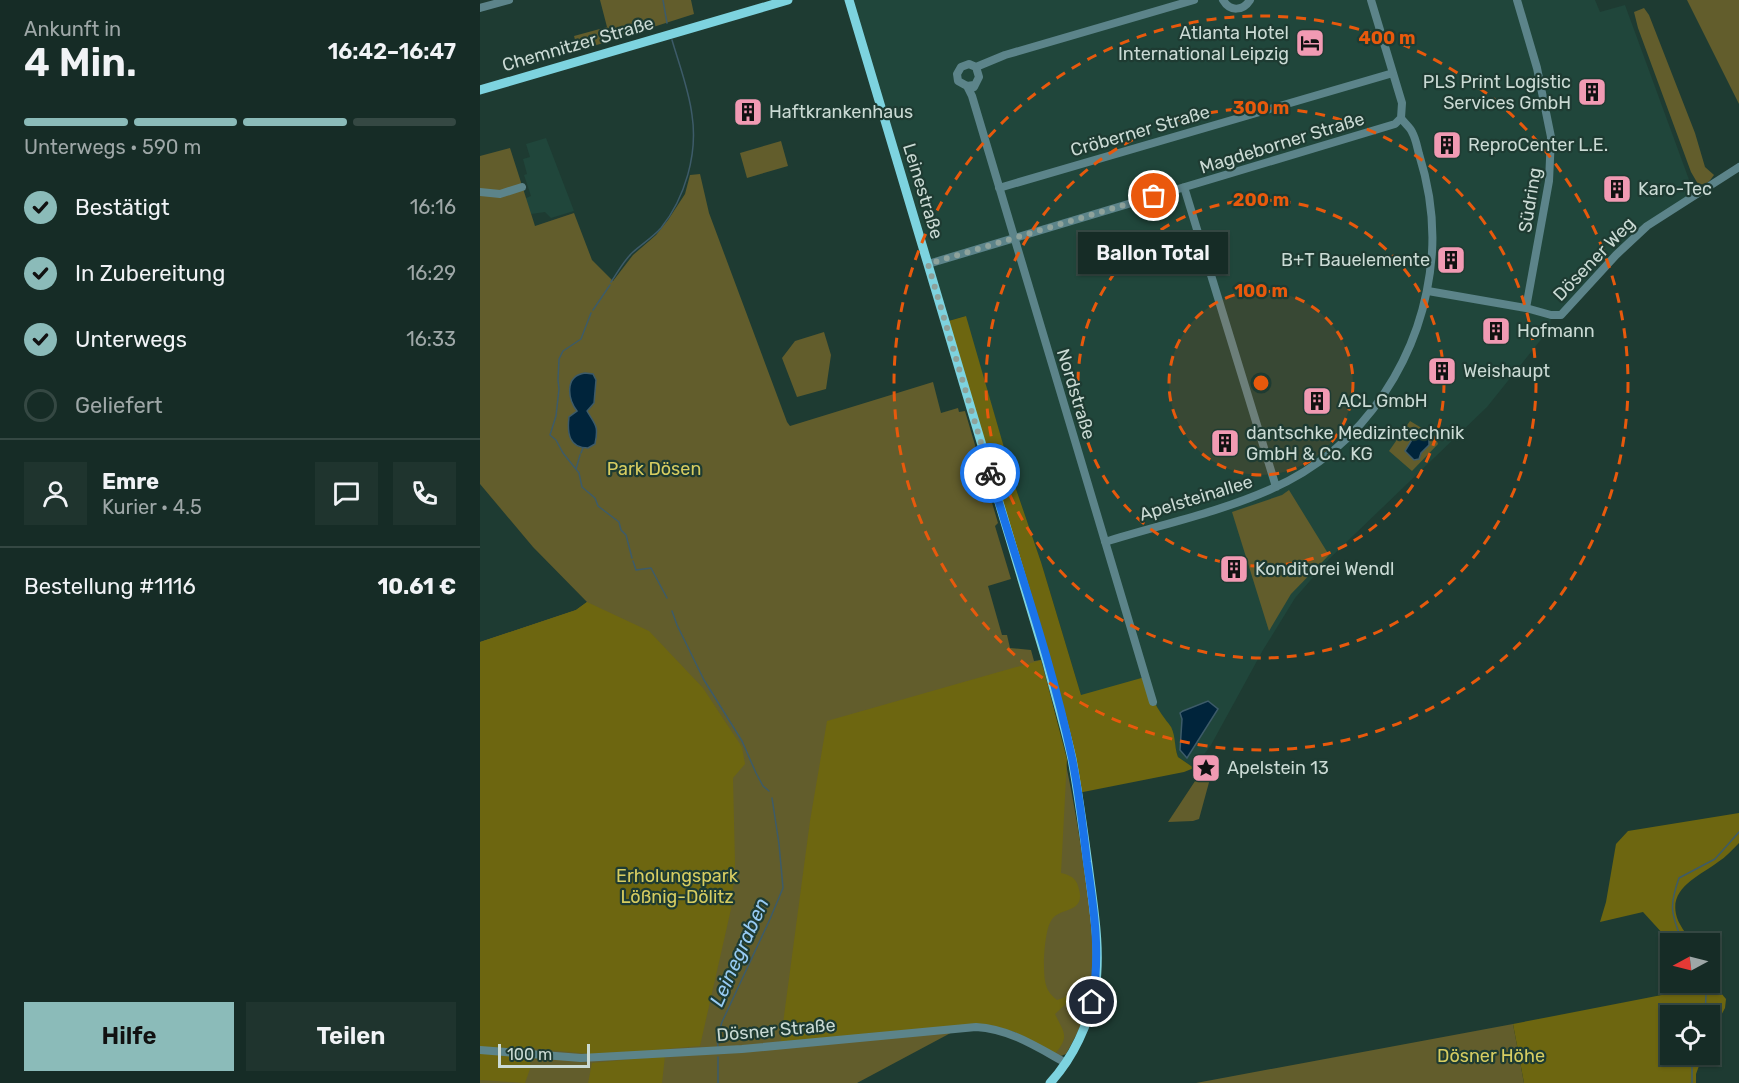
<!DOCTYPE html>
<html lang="de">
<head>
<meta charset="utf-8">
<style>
  body { margin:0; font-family:Rubik,sans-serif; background:#1f342e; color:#f1f3f6; height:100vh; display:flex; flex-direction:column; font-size:22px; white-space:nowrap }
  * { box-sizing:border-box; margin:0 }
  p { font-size:20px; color:#9ea7a7 }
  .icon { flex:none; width:33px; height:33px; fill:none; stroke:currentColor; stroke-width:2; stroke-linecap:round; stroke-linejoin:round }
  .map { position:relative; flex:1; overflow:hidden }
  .side { display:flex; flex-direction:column; background:#162c26; width:480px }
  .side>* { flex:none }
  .needle { width:39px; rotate:263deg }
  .fabs { position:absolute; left:1180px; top:933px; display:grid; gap:12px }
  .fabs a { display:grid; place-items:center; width:60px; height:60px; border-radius:0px; background:#162c26; box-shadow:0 2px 4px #0004,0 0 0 2px #354843; font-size:30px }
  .scale { position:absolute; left:18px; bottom:15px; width:92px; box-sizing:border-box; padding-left:6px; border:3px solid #cadad4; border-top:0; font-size:16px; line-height:21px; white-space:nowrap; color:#cadad4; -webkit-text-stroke:4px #1e3b32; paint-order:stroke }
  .pin { position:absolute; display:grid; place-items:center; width:51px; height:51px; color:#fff; margin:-26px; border:3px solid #fff; border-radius:50%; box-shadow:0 2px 6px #0007 }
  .courier { position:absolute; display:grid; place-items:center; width:60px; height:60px; margin:-30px; border:4px solid #1a73e8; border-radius:50%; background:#fff; color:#222; box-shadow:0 2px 8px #0007 }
  .bubble { position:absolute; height:42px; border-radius:0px; background:#162c26; box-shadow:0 2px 4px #0004,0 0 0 2px #354843; font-size:20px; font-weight:600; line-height:42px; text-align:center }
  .summary em { font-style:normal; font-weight:600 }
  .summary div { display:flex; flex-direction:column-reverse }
  .summary { display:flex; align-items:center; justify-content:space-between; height:102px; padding:0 24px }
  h1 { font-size:39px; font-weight:600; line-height:45px }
  .bar { display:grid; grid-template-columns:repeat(4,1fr); gap:9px 6px; align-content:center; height:72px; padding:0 24px }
  .bar i { height:8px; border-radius:4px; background:#354843 }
  .bar .selected { background:#8bbbb9 }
  .bar p { grid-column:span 4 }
  .line { display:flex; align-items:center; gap:15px; padding:0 24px; border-top:2px solid #354843 }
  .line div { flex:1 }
  .round { display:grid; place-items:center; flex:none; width:63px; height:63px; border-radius:0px; background:#1f342e }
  ol { padding:0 24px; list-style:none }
  li { display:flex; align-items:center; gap:18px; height:66px }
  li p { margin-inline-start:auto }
  li .icon { padding:6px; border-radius:50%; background:#8bbbb9; color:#111; stroke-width:4 }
  li:last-child { color:#9ea7a7 }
  li i { width:33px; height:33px; border:3px solid #354843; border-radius:50% }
  .primary-button { display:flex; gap:12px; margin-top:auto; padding:12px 24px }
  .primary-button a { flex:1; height:69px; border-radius:0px; background:#8bbbb9; color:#111; font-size:24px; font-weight:600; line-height:69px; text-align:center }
  .primary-button a+a { background:#1f342e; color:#f1f3f6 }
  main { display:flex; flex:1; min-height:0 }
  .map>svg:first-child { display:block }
</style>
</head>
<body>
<main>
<section class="side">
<div class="summary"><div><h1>4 Min.</h1><p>Ankunft in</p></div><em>16:42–16:47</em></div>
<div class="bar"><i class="selected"></i><i class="selected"></i><i class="selected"></i><i></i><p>Unterwegs · 590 m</p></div>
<ol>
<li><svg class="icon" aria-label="check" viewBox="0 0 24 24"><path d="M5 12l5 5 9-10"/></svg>Bestätigt<p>16:16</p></li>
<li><svg class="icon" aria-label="check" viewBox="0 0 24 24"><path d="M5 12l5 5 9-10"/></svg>In Zubereitung<p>16:29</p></li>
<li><svg class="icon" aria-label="check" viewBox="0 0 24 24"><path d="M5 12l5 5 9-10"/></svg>Unterwegs<p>16:33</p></li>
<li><i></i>Geliefert</li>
</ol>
<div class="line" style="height:108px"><a class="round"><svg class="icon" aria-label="person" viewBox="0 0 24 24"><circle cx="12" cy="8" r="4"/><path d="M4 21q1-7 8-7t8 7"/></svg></a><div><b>Emre</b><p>Kurier · 4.5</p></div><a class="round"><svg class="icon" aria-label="chat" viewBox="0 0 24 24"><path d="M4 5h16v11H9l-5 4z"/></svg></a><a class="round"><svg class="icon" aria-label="phone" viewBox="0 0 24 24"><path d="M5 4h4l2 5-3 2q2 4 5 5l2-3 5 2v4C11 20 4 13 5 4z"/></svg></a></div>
<div class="line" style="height:78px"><div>Bestellung #1116</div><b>10.61 €</b></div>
<div class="primary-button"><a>Hilfe</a><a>Teilen</a></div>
</section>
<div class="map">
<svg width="1259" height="1083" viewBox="0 0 1259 1083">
  <rect width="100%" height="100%" fill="#1e3b32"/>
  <path fill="#20463b" d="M369,0H1115L1120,12L1145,5L1215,196L1167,226L1081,315H1071L1070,327L1067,332L1007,407L850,558L815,598L783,650L731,745L714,768L698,757L690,725L685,721L677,708L601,695L561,562L536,489L485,316L465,322Z
    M66,138L94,211L71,218L65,212L51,214L44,199L51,196L44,175L47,174L43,159L50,157L46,144Z"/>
  <path fill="#625d2c" d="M120,0H211L214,14L98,51L94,36L127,27Z
    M1207,0H1259V104Z
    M1164,8L1169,15L1215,133L1225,167L1234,175C1230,181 1226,186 1218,184L1211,172L1158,28L1154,12Z
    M301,141L308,166L267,178L260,153Z
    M30,148L55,226L94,213L112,260L133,281L153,255L176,235L188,220L205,194L210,175L220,174L229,213L307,422L310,426L453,382L461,413L478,408L479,412L485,411L518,523L515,526L531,579L508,586L522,635H527L530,648L551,650L554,661L561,660C581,733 596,807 606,882C611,918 617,955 611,991C608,1014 597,1034 586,1054L581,1056L575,1054L535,1032L510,1025L480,1028L377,1083H0V642L96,610L107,602L53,547L0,484V156Z
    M344,332L351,355L346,389L317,397L302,358L315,341Z
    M930,421L955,436L958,444L932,471L909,451Z
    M809,490L849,555L811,594L789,631L752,512L802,495Z
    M723,769L731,775L719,819L713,821L688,822Z
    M1033,1024L1044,1083H716Z"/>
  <path fill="#6d6610" d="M486,316L536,489L561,562L601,695L665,677C671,698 676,707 689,724C696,732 694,747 698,757L714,768L704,772L598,793L592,759L465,322Z
    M107,602L169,631L223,688L262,747L265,764L253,778L255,864L251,909L220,1046L118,1055L51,1048L50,1069L45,1083L0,1080V642L96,610Z
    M561,660L587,759L581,873C590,875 596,878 598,886C608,915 579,906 571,921C564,932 562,973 566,985C568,992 572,996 577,1000L583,998L607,981V989L590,1000L575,1014C584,1033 590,1036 575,1054L535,1032L510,1025L300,1046L330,821L347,721Z
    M1259,813V843C1252,850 1246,857 1238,862C1221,875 1190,887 1196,914C1198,925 1207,933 1211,943L1191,944V982H1230V980L1246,999L1245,1008L1230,1036V1016H1191V1054L1223,1055L1216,1074V1083H1044L1033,1024L1192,993L1184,935L1163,912L1120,922L1126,902L1136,844L1148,831Z
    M185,1056L182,1083H108L112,1063Z"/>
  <path fill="#00243b" stroke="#3d5b69" stroke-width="1.5" d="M105,373L113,374L116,380L114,403L107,411C115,425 119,425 115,444L108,448C89,448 87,433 89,417L97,411C88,399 84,376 105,373Z
    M944,434L949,440V445L941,453L939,459L934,460L925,451L933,438Z
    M728,701L738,709L707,758L700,750L702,719L700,713L703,711Z"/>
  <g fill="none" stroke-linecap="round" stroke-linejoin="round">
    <path stroke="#3d5b69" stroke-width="1.5" d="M183,0L187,23
      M131,282C138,272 144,260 153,252C162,244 173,237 181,228C205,198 218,154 212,115C209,90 199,64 192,40
      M113,310L130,285
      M111,313L101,339L83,351L79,359L78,380L79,389L76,416L70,435L76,440L83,453L99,473L102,487L115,498L118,506L139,522L141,530L146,535L152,558
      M101,453L103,448
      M96,469L100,455
      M153,561L156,570L171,568L187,598
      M192,611L197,625L224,680L262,741L276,773L283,786L289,791
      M1203,944C1192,914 1188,909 1199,878L1235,859L1259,832
      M1220,982L1226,995L1225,1016
      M238,1047L237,1039L242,1022L290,919L303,888L299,844L292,798
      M238,1057V1083
      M1212,1083V1066L1215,1054"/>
    <path stroke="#5c848a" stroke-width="8" d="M743,0C750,12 763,11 770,0
      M891,0L922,103L921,118
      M0,8L29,0
      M494,85L487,86L478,81L477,74L481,67L489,64L496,67L525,55L714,0
      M487,86L492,96L673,702
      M494,87L499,77L496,67
      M704,187L796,487
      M519,188L913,73
      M0,192L20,194L42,187
      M448,264L915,124L921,118
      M948,291L1046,308L1069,181L1071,137L1057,68L1037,0
      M1046,308L1071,315H1081L1136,255L1167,226L1259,167
      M625,542C679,525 737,513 789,490C885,449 945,354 952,252C954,219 949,186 939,154C937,147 936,139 932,132C930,127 924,123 921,118
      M0,1050L101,1058L262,1049L496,1027C530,1029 557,1047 586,1063"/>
    <path stroke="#7dd3df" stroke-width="9" d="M369,0L567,663C575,695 585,727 592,759C599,797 604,835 609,872C614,911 621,951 615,990C609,1024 593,1058 570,1083
      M0,90L308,0"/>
  </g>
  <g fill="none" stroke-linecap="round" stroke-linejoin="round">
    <path stroke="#8ea29b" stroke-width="6" stroke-dasharray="0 10.8" d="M510,473L448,264L674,196"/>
    <path stroke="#1a73e8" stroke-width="8" d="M510,473C538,567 572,662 592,758C599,792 603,827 607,862C614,909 621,955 612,1002"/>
  </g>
  <circle cx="781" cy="383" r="92" fill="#e8590c" fill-opacity=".12"/>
  <g fill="none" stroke="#e8590c" stroke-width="3" stroke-dasharray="10 8">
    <circle cx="781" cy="383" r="92"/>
    <circle cx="781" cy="383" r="183"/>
    <circle cx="781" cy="383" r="275"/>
    <circle cx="781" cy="383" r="367"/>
  </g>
  <defs>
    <g id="hotel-square" transform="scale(1.5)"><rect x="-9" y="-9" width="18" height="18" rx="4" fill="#f19ab3" stroke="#1e3b32"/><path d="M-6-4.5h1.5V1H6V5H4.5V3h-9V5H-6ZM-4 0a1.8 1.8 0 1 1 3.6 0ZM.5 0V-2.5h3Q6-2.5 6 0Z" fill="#111"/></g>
    <g id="building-square" transform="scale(1.5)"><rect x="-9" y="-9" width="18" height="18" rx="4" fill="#f19ab3" stroke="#1e3b32"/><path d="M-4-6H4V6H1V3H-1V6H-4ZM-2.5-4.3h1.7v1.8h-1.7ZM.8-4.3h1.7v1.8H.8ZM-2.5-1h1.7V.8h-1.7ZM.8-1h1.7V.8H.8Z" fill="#111"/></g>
    <g id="sight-square" transform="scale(1.5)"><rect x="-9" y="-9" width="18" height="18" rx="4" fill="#f19ab3" stroke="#1e3b32"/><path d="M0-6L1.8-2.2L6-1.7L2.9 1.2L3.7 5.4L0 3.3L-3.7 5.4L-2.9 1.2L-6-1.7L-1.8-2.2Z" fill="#111"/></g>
  </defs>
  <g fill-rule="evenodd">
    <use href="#hotel-square" x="830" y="43"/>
    <use href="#building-square" x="1112" y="92"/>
    <use href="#building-square" x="268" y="112"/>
    <use href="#building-square" x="967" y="145"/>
    <use href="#building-square" x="1137" y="189"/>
    <use href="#building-square" x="971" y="260"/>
    <use href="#building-square" x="1016" y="331"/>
    <use href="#building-square" x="962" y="371"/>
    <use href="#building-square" x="837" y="401"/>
    <use href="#building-square" x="745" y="443"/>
    <use href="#building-square" x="754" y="569"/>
    <use href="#sight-square" x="726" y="768"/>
  </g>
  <g text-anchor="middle" stroke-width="4.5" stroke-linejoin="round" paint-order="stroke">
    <g font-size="18" fill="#cadad4" stroke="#1e3b32" text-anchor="start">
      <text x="809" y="39" text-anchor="end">Atlanta Hotel<tspan x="809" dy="21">International Leipzig</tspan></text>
      <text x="1091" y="88" text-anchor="end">PLS Print Logistic<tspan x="1091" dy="21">Services GmbH</tspan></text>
      <text x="289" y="118">Haftkrankenhaus</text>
      <text x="988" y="151">ReproCenter L.E.</text>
      <text x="1158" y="195">Karo-Tec</text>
      <text x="950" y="266" text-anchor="end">B+T Bauelemente</text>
      <text x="1037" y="337">Hofmann</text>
      <text x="983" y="377">Weishaupt</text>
      <text x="858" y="407">ACL GmbH</text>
      <text x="766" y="439">dantschke Medizintechnik<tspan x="766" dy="21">GmbH &amp; Co. KG</tspan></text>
      <text x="775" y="575">Konditorei Wendl</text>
      <text x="747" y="774">Apelstein 13</text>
    </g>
    <g font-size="18" fill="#cadad4" stroke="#1e3b32">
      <text transform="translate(98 44) rotate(-16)" y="6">Chemnitzer Straße</text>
      <text transform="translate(660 131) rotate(-16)" y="6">Cröberner Straße</text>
      <text transform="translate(802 143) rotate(-17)" y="6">Magdeborner Straße</text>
      <text transform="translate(443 191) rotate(73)" y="6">Leinestraße</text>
      <text transform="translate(1050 200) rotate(-81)" y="6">Südring</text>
      <text transform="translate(1114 259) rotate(-46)" y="6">Dösener Weg</text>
      <text transform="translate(596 394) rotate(73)" y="6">Nordstraße</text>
      <text transform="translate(716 498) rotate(-17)" y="6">Apelsteinallee</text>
      <text transform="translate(296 1030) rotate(-5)" y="6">Dösner Straße</text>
    </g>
    <g font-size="18" fill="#d7cd61" stroke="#1e3b32">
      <text x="174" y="475">Park Dösen</text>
      <text x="197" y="882">Erholungspark<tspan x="197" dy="21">Lößnig-Dölitz</tspan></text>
      <text x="1011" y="1062">Dösner Höhe</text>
    </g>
    <g font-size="20" font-style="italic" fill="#97cbf3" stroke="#1e3b32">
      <text transform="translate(259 952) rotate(-66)" y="7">Leinegraben</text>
    </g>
  </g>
  <circle cx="781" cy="383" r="9" fill="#e8590c" stroke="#1e3b32" stroke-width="3"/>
  <g font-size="18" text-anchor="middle" font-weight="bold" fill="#e8590c" stroke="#1e3b32" stroke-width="4.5" stroke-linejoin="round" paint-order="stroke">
    <text x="907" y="44">400 m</text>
    <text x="781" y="114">300 m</text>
    <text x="781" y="206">200 m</text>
    <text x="781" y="297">100 m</text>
  </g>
</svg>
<div class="fabs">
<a><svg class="needle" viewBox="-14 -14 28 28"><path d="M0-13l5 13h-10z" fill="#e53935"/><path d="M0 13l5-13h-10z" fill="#9ea7a7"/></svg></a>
<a><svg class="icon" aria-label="locate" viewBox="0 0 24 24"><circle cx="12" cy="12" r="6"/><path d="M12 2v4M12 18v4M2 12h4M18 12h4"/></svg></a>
</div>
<div class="scale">100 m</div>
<div class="pin" style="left:674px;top:196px;background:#ea580c"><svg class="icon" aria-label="bag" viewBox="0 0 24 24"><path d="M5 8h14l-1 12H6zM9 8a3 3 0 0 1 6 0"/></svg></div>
<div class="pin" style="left:612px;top:1002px;background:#1f2937"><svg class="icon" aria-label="home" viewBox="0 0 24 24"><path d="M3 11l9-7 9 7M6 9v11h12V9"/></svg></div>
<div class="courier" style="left:510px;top:473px"><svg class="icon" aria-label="bike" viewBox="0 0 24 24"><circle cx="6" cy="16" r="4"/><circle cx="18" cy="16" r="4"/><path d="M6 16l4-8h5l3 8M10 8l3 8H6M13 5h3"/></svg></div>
<div class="bubble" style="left:598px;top:232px;width:150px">Ballon Total</div>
</div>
</main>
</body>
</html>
